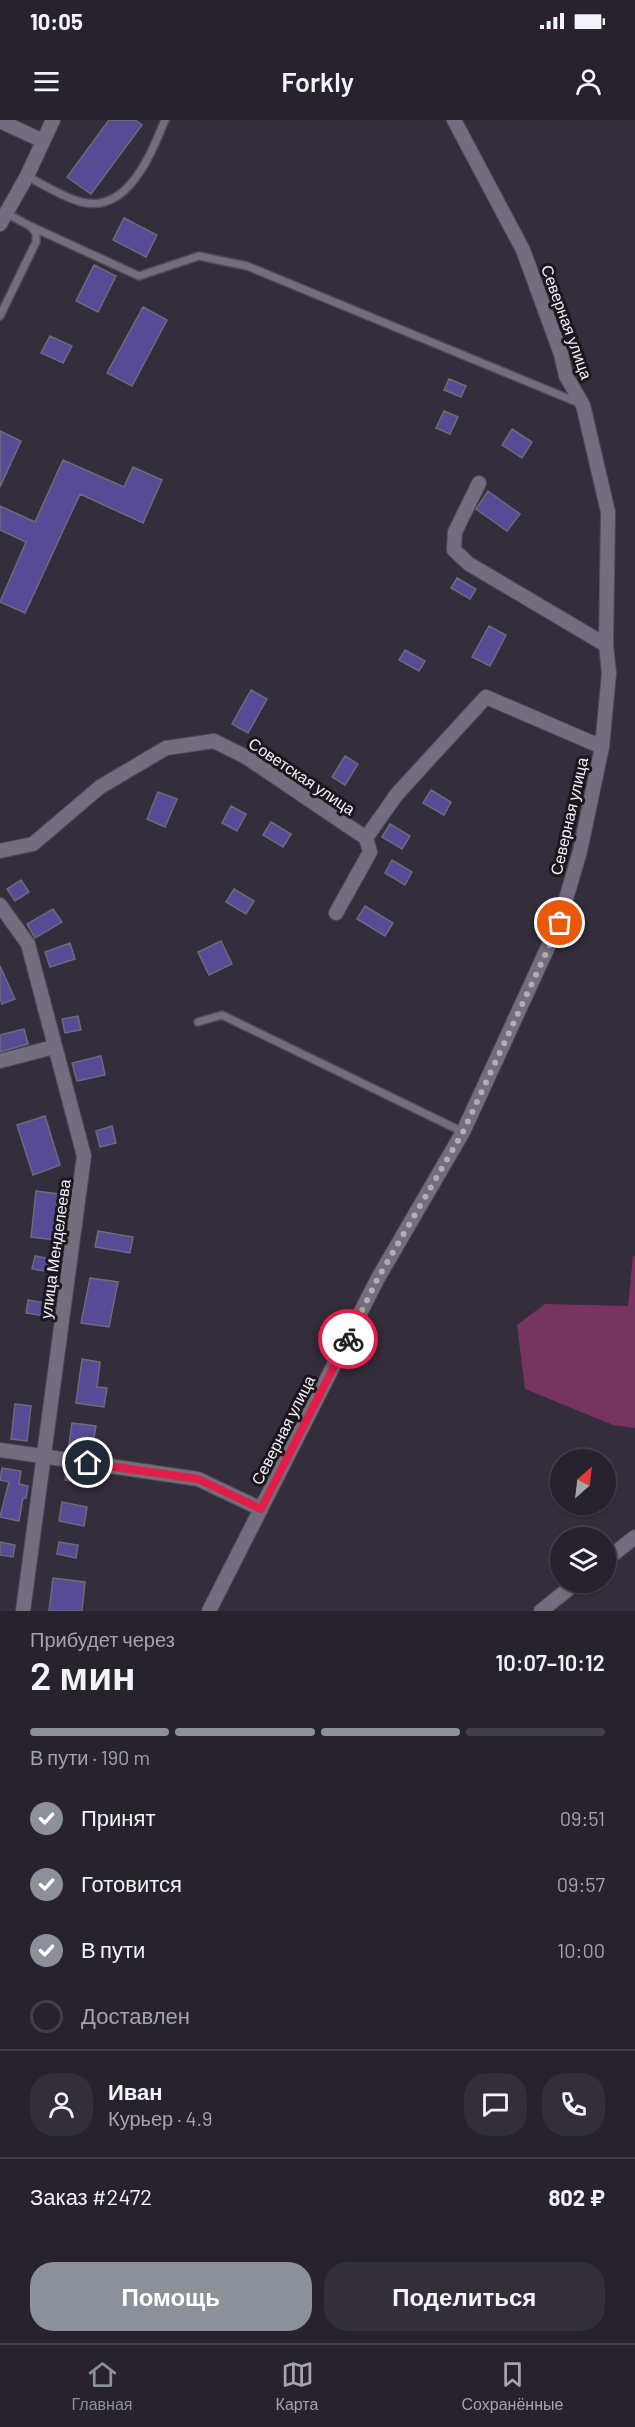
<!DOCTYPE html>
<html lang="ru">
<head>
<meta charset="utf-8">
<style>
  body { margin:0; font-family:Barlow,sans-serif; background:#332f38; color:#f1f3f6; height:100vh; display:flex; flex-direction:column; font-size:22px; white-space:nowrap }
  * { box-sizing:border-box; margin:0 }
  p { font-size:20px; color:#a4a4a9 }
  .icon { flex:none; width:33px; height:33px; fill:none; stroke:currentColor; stroke-width:2; stroke-linecap:round; stroke-linejoin:round }
  .map { position:relative; height:1491px; overflow:hidden }
  .sheet { display:flex; flex-direction:column; background:#27222c; flex:1 }
  .sheet>* { flex:none }
  .needle { width:39px; rotate:28deg }
  .controls { position:absolute; left:550px; top:1329px; display:grid; gap:12px }
  .controls a { display:grid; place-items:center; width:66px; height:66px; border-radius:50%; background:#27222c; box-shadow:0 2px 4px #0004,0 0 0 2px #433f48; font-size:30px }
  .pin { position:absolute; display:grid; place-items:center; width:51px; height:51px; color:#fff; margin:-26px; border:3px solid #fff; border-radius:50%; box-shadow:0 2px 6px #0007 }
  .courier { position:absolute; display:grid; place-items:center; width:60px; height:60px; margin:-30px; border:4px solid #e11d48; border-radius:50%; background:#fff; color:#222; box-shadow:0 2px 8px #0007 }
  .headline em { font-style:normal; font-weight:600 }
  .headline div { display:flex; flex-direction:column-reverse }
  .headline { display:flex; align-items:center; justify-content:space-between; height:102px; padding:0 30px }
  h1 { font-size:39px; font-weight:600; line-height:45px }
  .bar { display:grid; grid-template-columns:repeat(4,1fr); gap:9px 6px; align-content:center; height:72px; padding:0 30px }
  .bar i { height:8px; border-radius:4px; background:#433f48 }
  .bar .active { background:#8c9099 }
  .bar p { grid-column:span 4 }
  .line { display:flex; align-items:center; gap:15px; padding:0 30px; border-top:2px solid #433f48 }
  .line div { flex:1 }
  .round { display:grid; place-items:center; flex:none; width:63px; height:63px; border-radius:24px; background:#332f38 }
  ol { padding:0 30px; list-style:none }
  li { display:flex; align-items:center; gap:18px; height:66px }
  li p { margin-inline-start:auto }
  li .icon { padding:6px; border-radius:50%; background:#8c9099; color:#fff; stroke-width:4 }
  li:last-child { color:#a4a4a9 }
  li i { width:33px; height:33px; border:3px solid #433f48; border-radius:50% }
  .action { display:flex; gap:12px; margin-top:auto; padding:12px 30px }
  .action a { flex:1; height:69px; border-radius:24px; background:#8c9099; color:#fff; font-size:24px; font-weight:600; line-height:69px; text-align:center }
  .action a+a { background:#332f38; color:#f1f3f6 }
  .status { display:flex; justify-content:space-between; align-items:center; height:42px; padding:0 30px; background:#27222c; direction:ltr }
  .status svg { height:16px; fill:currentColor }
  header { display:flex; justify-content:space-between; align-items:center; height:78px; padding:0 30px; background:#27222c; font-size:27px; font-weight:600 }
  .menu { display:flex; justify-content:space-around; align-items:center; height:84px; border-top:2px solid #433f48; background:#27222c; font-size:16px; color:#a4a4a9 }
  .menu a { display:grid; justify-items:center; gap:3px }
  .menu .active { color:#8c9099 }
  .map>svg:first-child { display:block }
</style>
</head>
<body>
<div class="status"><b>10:05</b><svg viewBox="0 0 49 12"><path d="M0 12V9h3v3zM5 12V6h3v6zM10 12V3h3v9zM15 12V0h3v12zM26 1h20v11H26zM47 4h2v5h-2z"/></svg></div>
<header><svg class="icon" aria-label="menu" viewBox="0 0 24 24"><path d="M4 6h16M4 12h16M4 18h16"/></svg>Forkly<svg class="icon" aria-label="person" viewBox="0 0 24 24"><circle cx="12" cy="8" r="4"/><path d="M4 21q1-7 8-7t8 7"/></svg></header>
<div class="map">
<svg width="635" height="1491" viewBox="0 0 635 1491">
  <rect width="100%" height="100%" fill="#342d3b"/>
  <path fill="#783460" d="M633,1136H635V1308L613,1305L525,1269L517,1205L545,1184L628,1186Z"/>
  <path fill="#584b96" stroke="#6c6b7b" stroke-width="1.5" d="M109,0H135L142,5L91,74L67,57Z
    M124,98L157,115L146,137L113,120Z
    M94,145L116,156L98,192L76,181Z
    M143,187L167,200L132,266L107,253Z
    M50,216L72,226L63,243L41,233Z
    M449,259L466,266L461,277L444,270Z
    M444,291L458,297L450,314L436,308Z
    M512,309L532,322L522,338L502,325Z
    M0,311L21,321L0,367Z
    M63,340L124,367L133,347L162,360L143,403L80,374L25,493L0,482L26,422L0,410V386L35,402Z
    M488,371L520,394L507,411L476,389Z
    M457,458L476,469L470,479L451,468Z
    M489,506L506,515L490,546L472,537Z
    M405,530L425,541L419,551L399,540Z
    M251,570L267,579L248,613L232,604Z
    M345,636L358,644L345,665L332,657Z
    M431,670L451,682L444,695L423,683Z
    M158,672L177,679L165,707L147,699Z
    M231,686L246,694L237,711L222,703Z
    M271,702L291,714L283,727L263,715Z
    M390,704L410,716L402,729L382,717Z
    M392,740L412,752L405,765L385,753Z
    M21,760L29,772L15,781L7,769Z
    M234,769L254,781L246,794L226,782Z
    M365,786L393,803L385,816L357,799Z
    M53,789L62,802L35,818L27,804Z
    M221,821L232,844L209,855L198,832Z
    M70,823L75,839L50,847L45,832Z
    M0,846L15,879L2,884L0,878Z
    M78,896L81,910L65,913L62,899Z
    M24,909L28,924L0,932V915Z
    M101,936L105,955L77,961L72,943Z
    M45,996L60,1045L33,1055L17,1005Z
    M112,1006L116,1023L100,1027L96,1011Z
    M36,1071L59,1074L54,1120L31,1117Z
    M98,1111L133,1117L130,1133L95,1127Z
    M35,1136L52,1139L50,1152L32,1149Z
    M90,1158L118,1162L109,1207L81,1203Z
    M28,1180L46,1183L44,1196L26,1193Z
    M82,1239L100,1242L97,1267L107,1268L104,1287L76,1283Z
    M15,1284L31,1286L27,1321L11,1319Z
    M72,1303L96,1306L91,1334L68,1331Z
    M2,1348L21,1351L19,1364L28,1366L26,1378H23L19,1401L0,1397L9,1362L0,1360Z
    M67,1349L99,1354L98,1364L65,1360Z
    M62,1382L87,1387L84,1406L59,1401Z
    M0,1422L15,1425L13,1437L0,1435Z
    M59,1422L78,1425L76,1438L57,1434Z
    M53,1458L85,1462L82,1491H49Z"/>
  <g fill="none" stroke-linecap="round" stroke-linejoin="round">
    <g stroke="#504b56" stroke-width="10">
      <path id="lane" d="M27,56C44,65 62,77 81,82C128,94 151,34 165,0
        M30,106L139,156L199,136L247,146L579,283
        M0,196L36,122V113L30,106L6,93
        M198,902L222,895L463,1012"/>
    </g>
    <g stroke="#504b56" stroke-width="16">
      <path id="street" d="M0,1L43,21
        M0,104L27,56L53,0
        M479,363L455,412L454,430L469,444L606,525
        M0,731L33,724L100,667L166,628L214,621L246,637L366,718L397,674L486,577L602,627
        M0,785L28,824L84,1036L23,1491
        M336,793L370,732L366,718
        M0,941L54,927
        M0,1330L198,1359L261,1389
        M606,1440L635,1417
        M209,1491L378,1158L463,1012L559,803L580,731L602,627L609,553L606,525L608,392L583,285L566,256L561,234L523,130L454,0
        M541,1491L577,1462"/>
    </g>
    <use href="#lane" stroke="#746d7d" stroke-width="7"/>
    <use href="#street" stroke="#746d7d" stroke-width="14"/>
  </g>
  <g fill="none" stroke-linecap="round" stroke-linejoin="round">
    <path stroke="#b1acb7" stroke-width="6" stroke-dasharray="0 10.8" d="M348,1219L378,1158L463,1012L560,803"/>
    <path stroke="#e11d48" stroke-width="8" d="M88,1343L198,1359L261,1389L348,1219"/>
  </g>
  <g text-anchor="middle" stroke-width="6" stroke-linejoin="round" paint-order="stroke">
    <g font-size="16" fill="#f5f1fa" stroke="#1a171d">
      <text transform="translate(567 202) rotate(70)" y="6">Северная улица</text>
      <text transform="translate(302 656) rotate(34)" y="6">Советская улица</text>
      <text transform="translate(569 696) rotate(-77)" y="6">Северная улица</text>
      <text transform="translate(55 1129) rotate(-82)" y="6">улица Менделеева</text>
      <text transform="translate(283 1310) rotate(-63)" y="6">Северная улица</text>
    </g>
  </g>
</svg>
<div class="controls">
<a><svg class="needle" viewBox="-14 -14 28 28"><path d="M0-13l5 13h-10z" fill="#e53935"/><path d="M0 13l5-13h-10z" fill="#a4a4a9"/></svg></a>
<a><svg class="icon" aria-label="layers" viewBox="0 0 24 24"><path d="M12 4l9 5-9 5-9-5zM3 14l9 5 9-5"/></svg></a>
</div>
<div class="pin" style="left:560px;top:803px;background:#ea580c"><svg class="icon" aria-label="bag" viewBox="0 0 24 24"><path d="M5 8h14l-1 12H6zM9 8a3 3 0 0 1 6 0"/></svg></div>
<div class="pin" style="left:88px;top:1343px;background:#1f2937"><svg class="icon" aria-label="home" viewBox="0 0 24 24"><path d="M3 11l9-7 9 7M6 9v11h12V9"/></svg></div>
<div class="courier" style="left:348px;top:1219px"><svg class="icon" aria-label="bike" viewBox="0 0 24 24"><circle cx="6" cy="16" r="4"/><circle cx="18" cy="16" r="4"/><path d="M6 16l4-8h5l3 8M10 8l3 8H6M13 5h3"/></svg></div>
</div>
<section class="sheet">
<div class="headline"><div><h1>2 мин</h1><p>Прибудет через</p></div><em>10:07–10:12</em></div>
<div class="bar"><i class="active"></i><i class="active"></i><i class="active"></i><i></i><p>В пути · 190 m</p></div>
<ol>
<li><svg class="icon" aria-label="check" viewBox="0 0 24 24"><path d="M5 12l5 5 9-10"/></svg>Принят<p>09:51</p></li>
<li><svg class="icon" aria-label="check" viewBox="0 0 24 24"><path d="M5 12l5 5 9-10"/></svg>Готовится<p>09:57</p></li>
<li><svg class="icon" aria-label="check" viewBox="0 0 24 24"><path d="M5 12l5 5 9-10"/></svg>В пути<p>10:00</p></li>
<li><i></i>Доставлен</li>
</ol>
<div class="line" style="height:108px"><a class="round"><svg class="icon" aria-label="person" viewBox="0 0 24 24"><circle cx="12" cy="8" r="4"/><path d="M4 21q1-7 8-7t8 7"/></svg></a><div><b>Иван</b><p>Курьер · 4.9</p></div><a class="round"><svg class="icon" aria-label="chat" viewBox="0 0 24 24"><path d="M4 5h16v11H9l-5 4z"/></svg></a><a class="round"><svg class="icon" aria-label="phone" viewBox="0 0 24 24"><path d="M5 4h4l2 5-3 2q2 4 5 5l2-3 5 2v4C11 20 4 13 5 4z"/></svg></a></div>
<div class="line" style="height:78px"><div>Заказ #2472</div><b>802 ₽</b></div>
<div class="action"><a>Помощь</a><a>Поделиться</a></div>
</section>
<nav class="menu">
<a class="active"><svg class="icon" aria-label="home" viewBox="0 0 24 24"><path d="M3 11l9-7 9 7M6 9v11h12V9"/></svg>Главная</a>
<a><svg class="icon" aria-label="map" viewBox="0 0 24 24"><path d="M3 6l6-2 6 2 6-2v14l-6 2-6-2-6 2zM9 4v14M15 6v14"/></svg>Карта</a>
<a><svg class="icon" aria-label="saved" viewBox="0 0 24 24"><path d="M7 4h10v16l-5-4-5 4z"/></svg>Сохранённые</a>
</nav>
</body>
</html>
